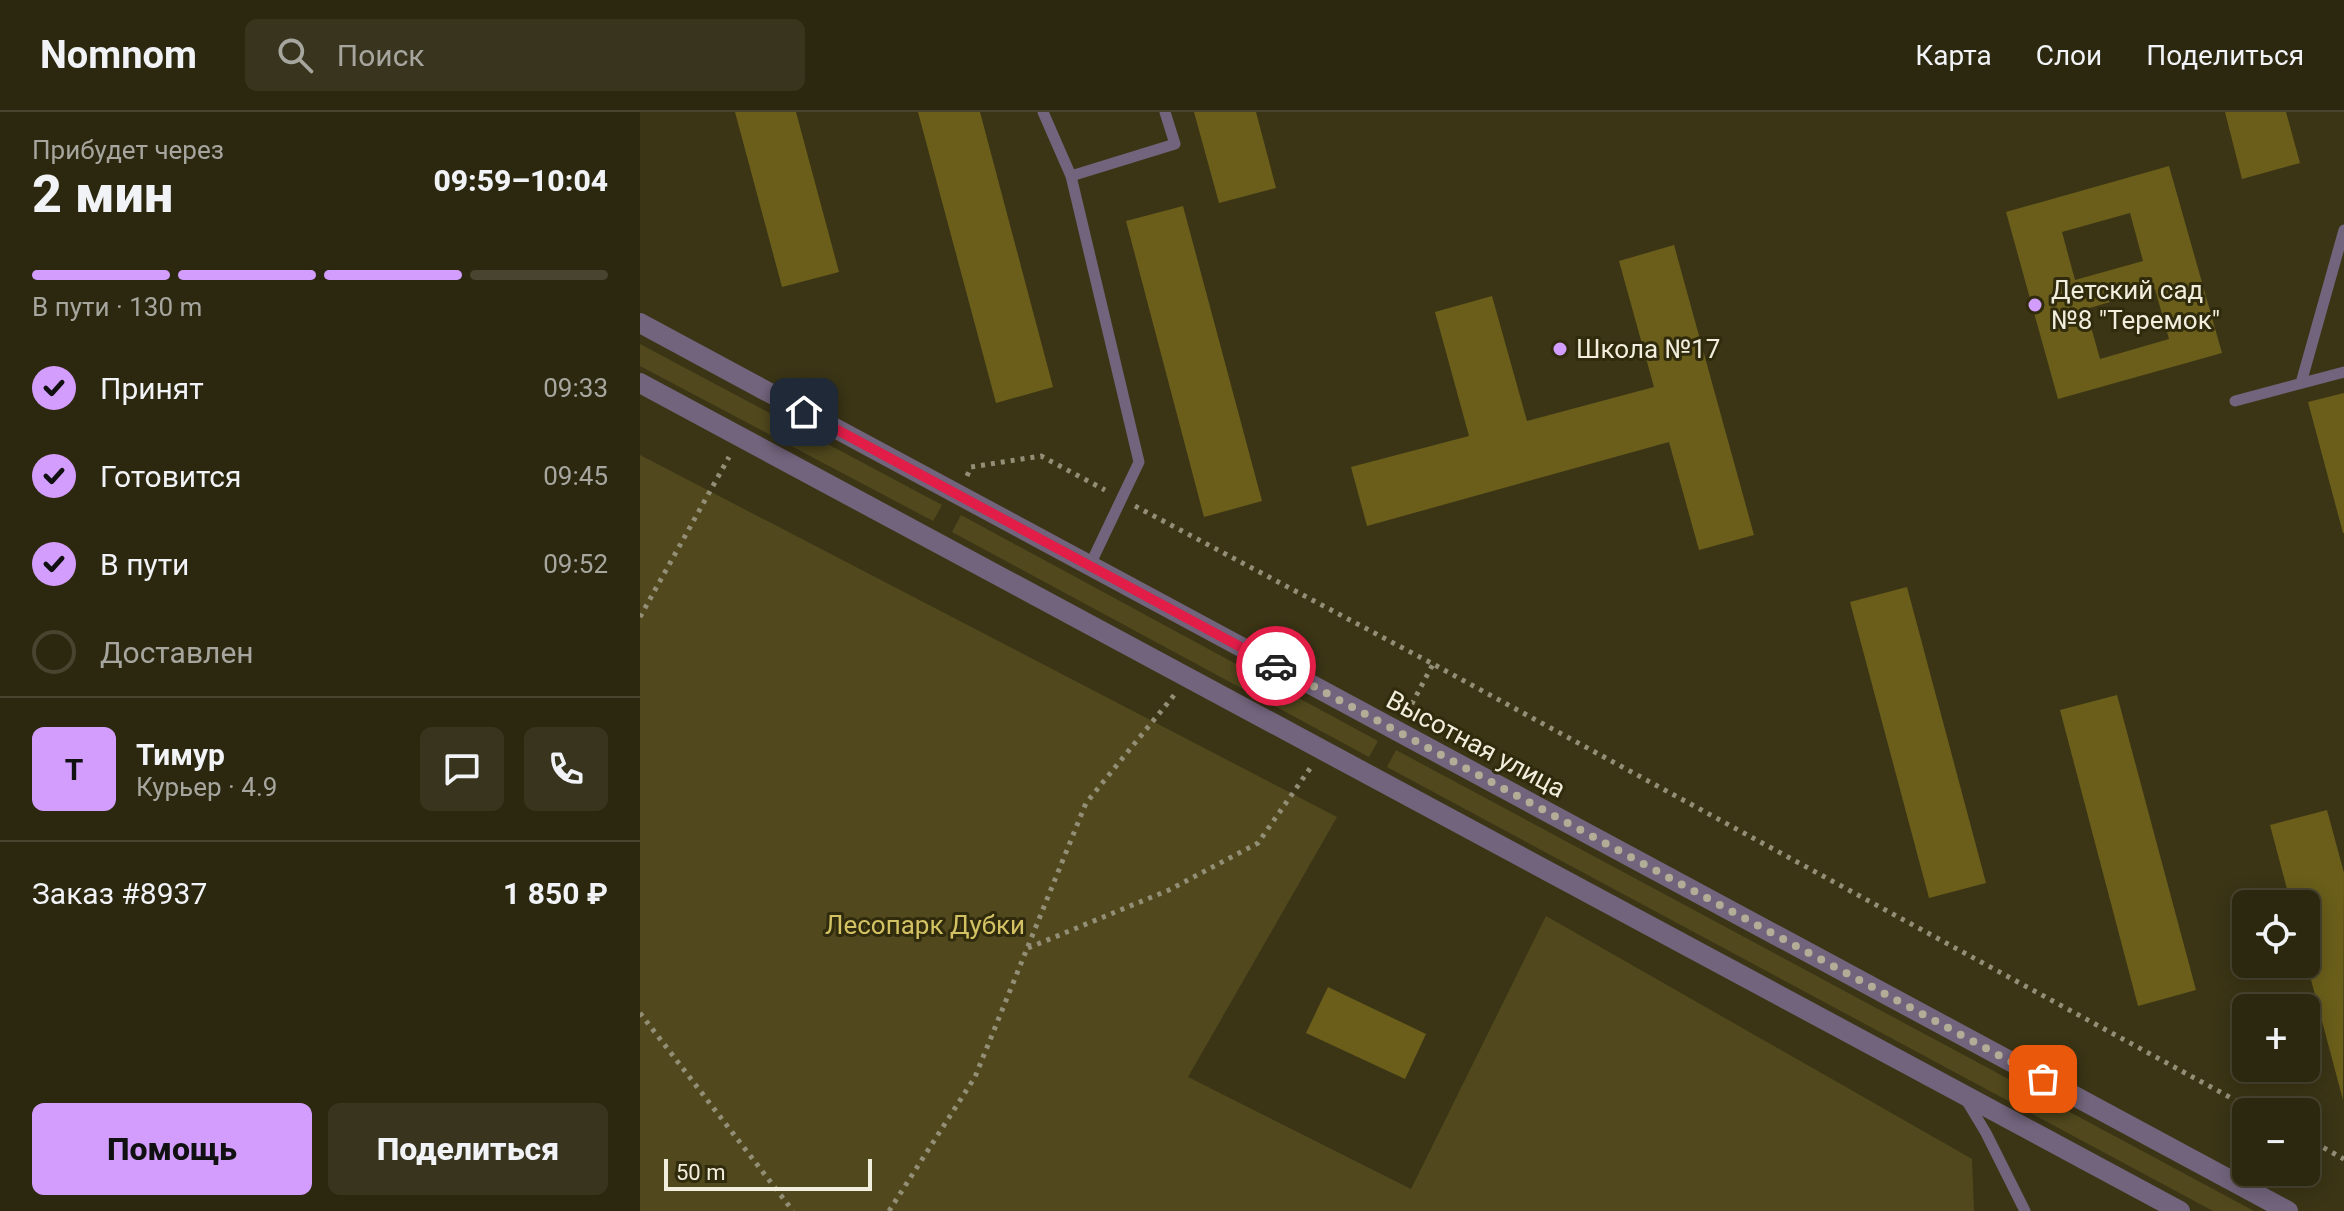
<!DOCTYPE html>
<html lang="ru">
<head>
<meta charset="utf-8">
<style>
  body { margin:0; font-family:Roboto,sans-serif; background:#38341e; color:#f1f3f6; height:100vh; display:flex; flex-direction:column; font-size:30px; white-space:nowrap }
  * { box-sizing:border-box; margin:0 }
  p { font-size:26px; color:#a6a69f }
  .icon { flex:none; width:44px; height:44px; fill:none; stroke:currentColor; stroke-width:2; stroke-linecap:round; stroke-linejoin:round }
  .map { position:relative; flex:1; overflow:hidden }
  .panel { display:flex; flex-direction:column; background:#2c2810; width:640px }
  .panel>* { flex:none }
  .fabs { position:absolute; left:1592px; top:778px; display:grid; gap:16px }
  .fabs a { display:grid; place-items:center; width:88px; height:88px; border-radius:12px; background:#2c2810; box-shadow:0 4px 20px #0003,0 0 0 2px #484430; font-size:40px }
  .scale { position:absolute; left:24px; bottom:20px; width:208px; box-sizing:border-box; padding-left:8px; border:4px solid #f1eedd; border-top:0; font-size:22px; line-height:28px; white-space:nowrap; color:#f1eedd; -webkit-text-stroke:6px #302b0c; paint-order:stroke }
  .pin { position:absolute; display:grid; place-items:center; width:68px; height:68px; color:#fff; margin:-34px; border-radius:16px; box-shadow:0 4px 12px #0006 }
  .courier { position:absolute; display:grid; place-items:center; width:80px; height:80px; margin:-40px; border:6px solid #e11d48; border-radius:50%; background:#fff; color:#222; box-shadow:0 2px 10px #0007 }
  .headline em { font-style:normal; font-weight:800 }
  .headline div { display:flex; flex-direction:column-reverse }
  .headline { display:flex; align-items:center; justify-content:space-between; height:136px; padding:0 32px }
  h1 { font-size:52px; font-weight:800; line-height:60px }
  .bar { display:grid; grid-template-columns:repeat(4,1fr); gap:12px 8px; align-content:center; height:96px; padding:0 32px }
  .bar i { height:10px; border-radius:6px; background:#484430 }
  .bar .selected { background:#d29dfd }
  .bar p { grid-column:span 4 }
  .line { display:flex; align-items:center; gap:20px; padding:0 32px; border-top:2px solid #484430 }
  .line div { flex:1 }
  .round { display:grid; place-items:center; flex:none; width:84px; height:84px; border-radius:12px; background:#38341e }
  ol { padding:0 32px; list-style:none }
  li { display:flex; align-items:center; gap:24px; height:88px }
  li p { margin-inline-start:auto }
  li .icon { padding:8px; border-radius:50%; background:#d29dfd; color:#111; stroke-width:4 }
  li:last-child { color:#a6a69f }
  li i { width:44px; height:44px; border:4px solid #484430; border-radius:50% }
  .action { display:flex; gap:16px; margin-top:auto; padding:16px 32px }
  .action a { flex:1; height:92px; border-radius:12px; background:#d29dfd; color:#111; font-size:32px; font-weight:800; line-height:92px; text-align:center }
  .action a+a { background:#38341e; color:#f1f3f6 }
  header { display:flex; align-items:center; gap:48px; box-sizing:border-box; height:112px; padding:0 40px; background:#2c2810; border-bottom:2px solid #484430 }
  header strong { font-size:38px }
  nav { display:flex; gap:44px; margin-inline-start:auto; font-size:28px }
  .search { width:560px; height:72px; background:#38341e; display:flex; align-items:center; gap:20px; box-sizing:border-box; padding:0 28px; border-radius:12px; color:#a6a69f; font-size:30px }
  main { display:flex; flex:1; min-height:0 }
  .map>svg:first-child { display:block }
</style>
</head>
<body>
<header>
<strong>Nomnom</strong>
<div class="search"><svg class="icon" aria-label="search" viewBox="0 0 24 24"><circle cx="10" cy="10" r="6"/><path d="M15 15l6 6"/></svg>Поиск</div>
<nav><a>Карта</a><a>Слои</a><a>Поделиться</a></nav>
</header>
<main>
<section class="panel">
<div class="headline"><div><h1>2 мин</h1><p>Прибудет через</p></div><em>09:59–10:04</em></div>
<div class="bar"><i class="selected"></i><i class="selected"></i><i class="selected"></i><i></i><p>В пути · 130 m</p></div>
<ol>
<li><svg class="icon" aria-label="check" viewBox="0 0 24 24"><path d="M5 12l5 5 9-10"/></svg>Принят<p>09:33</p></li>
<li><svg class="icon" aria-label="check" viewBox="0 0 24 24"><path d="M5 12l5 5 9-10"/></svg>Готовится<p>09:45</p></li>
<li><svg class="icon" aria-label="check" viewBox="0 0 24 24"><path d="M5 12l5 5 9-10"/></svg>В пути<p>09:52</p></li>
<li><i></i>Доставлен</li>
</ol>
<div class="line" style="height:144px"><b class="round" style="background:#d29dfd;color:#111">Т</b><div><b>Тимур</b><p>Курьер · 4.9</p></div><a class="round"><svg class="icon" aria-label="chat" viewBox="0 0 24 24"><path d="M4 5h16v11H9l-5 4z"/></svg></a><a class="round"><svg class="icon" aria-label="phone" viewBox="0 0 24 24"><path d="M5 4h4l2 5-3 2q2 4 5 5l2-3 5 2v4C11 20 4 13 5 4z"/></svg></a></div>
<div class="line" style="height:104px"><div>Заказ #8937</div><b>1 850 ₽</b></div>
<div class="action"><a>Помощь</a><a>Поделиться</a></div>
</section>
<div class="map">
<svg width="1704" height="1099" viewBox="0 0 1704 1099">
  <rect width="100%" height="100%" fill="#3b3516"/>
  <path fill="#51491d" d="M0,232L302,393L293,409L0,254Z
    M0,343L697,705L548,965L771,1077L906,804L1332,1047L1334,1099H0Z
    M321,403L738,629L729,645L312,420Z
    M756,638L1614,1099H1573L747,655Z"/>
  <path fill="#6a5e1a" fill-rule="evenodd" d="M95,0H156L199,160L142,175Z
    M278,0H340L413,275L356,291Z
    M554,0H616L636,76L579,91Z
    M1585,0H1646L1660,51L1602,67Z
    M1529,54L1582,241L1418,287L1366,100ZM1490,101L1503,149L1435,168L1422,120ZM1515,177L1529,227L1460,247L1446,197Z
    M543,94L622,389L564,405L486,109Z
    M1034,133L1114,423L1059,438L1029,330L727,414L711,355L829,324L795,200L852,184L887,309L1014,275L979,149Z
    M1704,281V421H1703L1668,290Z
    M1267,475L1346,771L1289,786L1210,490Z
    M1477,583L1556,878L1498,894L1420,598Z
    M1687,698L1704,761L1703,988L1666,849V792H1651L1630,713Z
    M688,875L786,922L765,967L666,921Z"/>
  <g fill="none" stroke-linecap="round" stroke-linejoin="round">
    <path stroke="#938e76" stroke-width="5" stroke-dasharray="4 6" stroke-linecap="butt" d="M327,364L331,355L401,344L465,378
      M495,394L793,552L1617,1000
      M0,505L89,345
      M767,601L793,552
      M388,836L529,778L618,731L671,655
      M0,901L153,1099
      M1666,1026L1704,1047
      M249,1099L335,965L446,691L535,582"/>
    <path stroke="#71647c" stroke-width="11" d="M403,0L431,64L499,350L450,453
      M431,64L535,32L525,0
      M1661,271L1704,118
      M1595,289L1704,260
      M1325,986L1346,1021L1385,1099"/>
    <path stroke="#71647c" stroke-width="20" d="M0,211L1648,1099
      M0,271L1540,1099"/>
  </g>
  <g fill="none" stroke-linecap="round" stroke-linejoin="round">
    <path stroke="#b1ad97" stroke-width="8" stroke-dasharray="0 14.4" d="M636,554L1403,967"/>
    <path stroke="#e11d48" stroke-width="10" d="M164,300L636,554"/>
  </g>
  <g fill="#d29dfd" stroke="#302b0c" stroke-width="3">
    <circle cx="1395" cy="193" r="8"/>
    <circle cx="920" cy="237" r="8"/>
  </g>
  <g text-anchor="middle" stroke-width="6" stroke-linejoin="round" paint-order="stroke">
    <g font-size="26" fill="#f1eedd" stroke="#302b0c" text-anchor="start">
      <text x="1411" y="187">Детский сад<tspan x="1411" dy="30">№8 "Теремок"</tspan></text>
      <text x="936" y="246">Школа №17</text>
    </g>
    <g font-size="26" fill="#f1eedd" stroke="#302b0c">
      <text transform="translate(836 632) rotate(28)" y="9">Высотная улица</text>
    </g>
    <g font-size="26" fill="#d3c264" stroke="#302b0c">
      <text x="285" y="822">Лесопарк Дубки</text>
    </g>
  </g>
</svg>
<div class="fabs">
<a><svg class="icon" aria-label="locate" viewBox="0 0 24 24"><circle cx="12" cy="12" r="6"/><path d="M12 2v4M12 18v4M2 12h4M18 12h4"/></svg></a>
<a>+</a>
<a>−</a>
</div>
<div class="scale">50 m</div>
<div class="pin" style="left:1403px;top:967px;background:#ea580c"><svg class="icon" aria-label="bag" viewBox="0 0 24 24"><path d="M5 8h14l-1 12H6zM9 8a3 3 0 0 1 6 0"/></svg></div>
<div class="pin" style="left:164px;top:300px;background:#1f2937"><svg class="icon" aria-label="home" viewBox="0 0 24 24"><path d="M3 11l9-7 9 7M6 9v11h12V9"/></svg></div>
<div class="courier" style="left:636px;top:554px"><svg class="icon" aria-label="car" viewBox="0 0 24 24"><path d="M5 17H2v-5l4-1 3-4h7l3 4 3 1v5h-3M9 17h6M6 11h13"/><circle cx="7" cy="17" r="2"/><circle cx="17" cy="17" r="2"/></svg></div>
</div>
</main>
</body>
</html>
